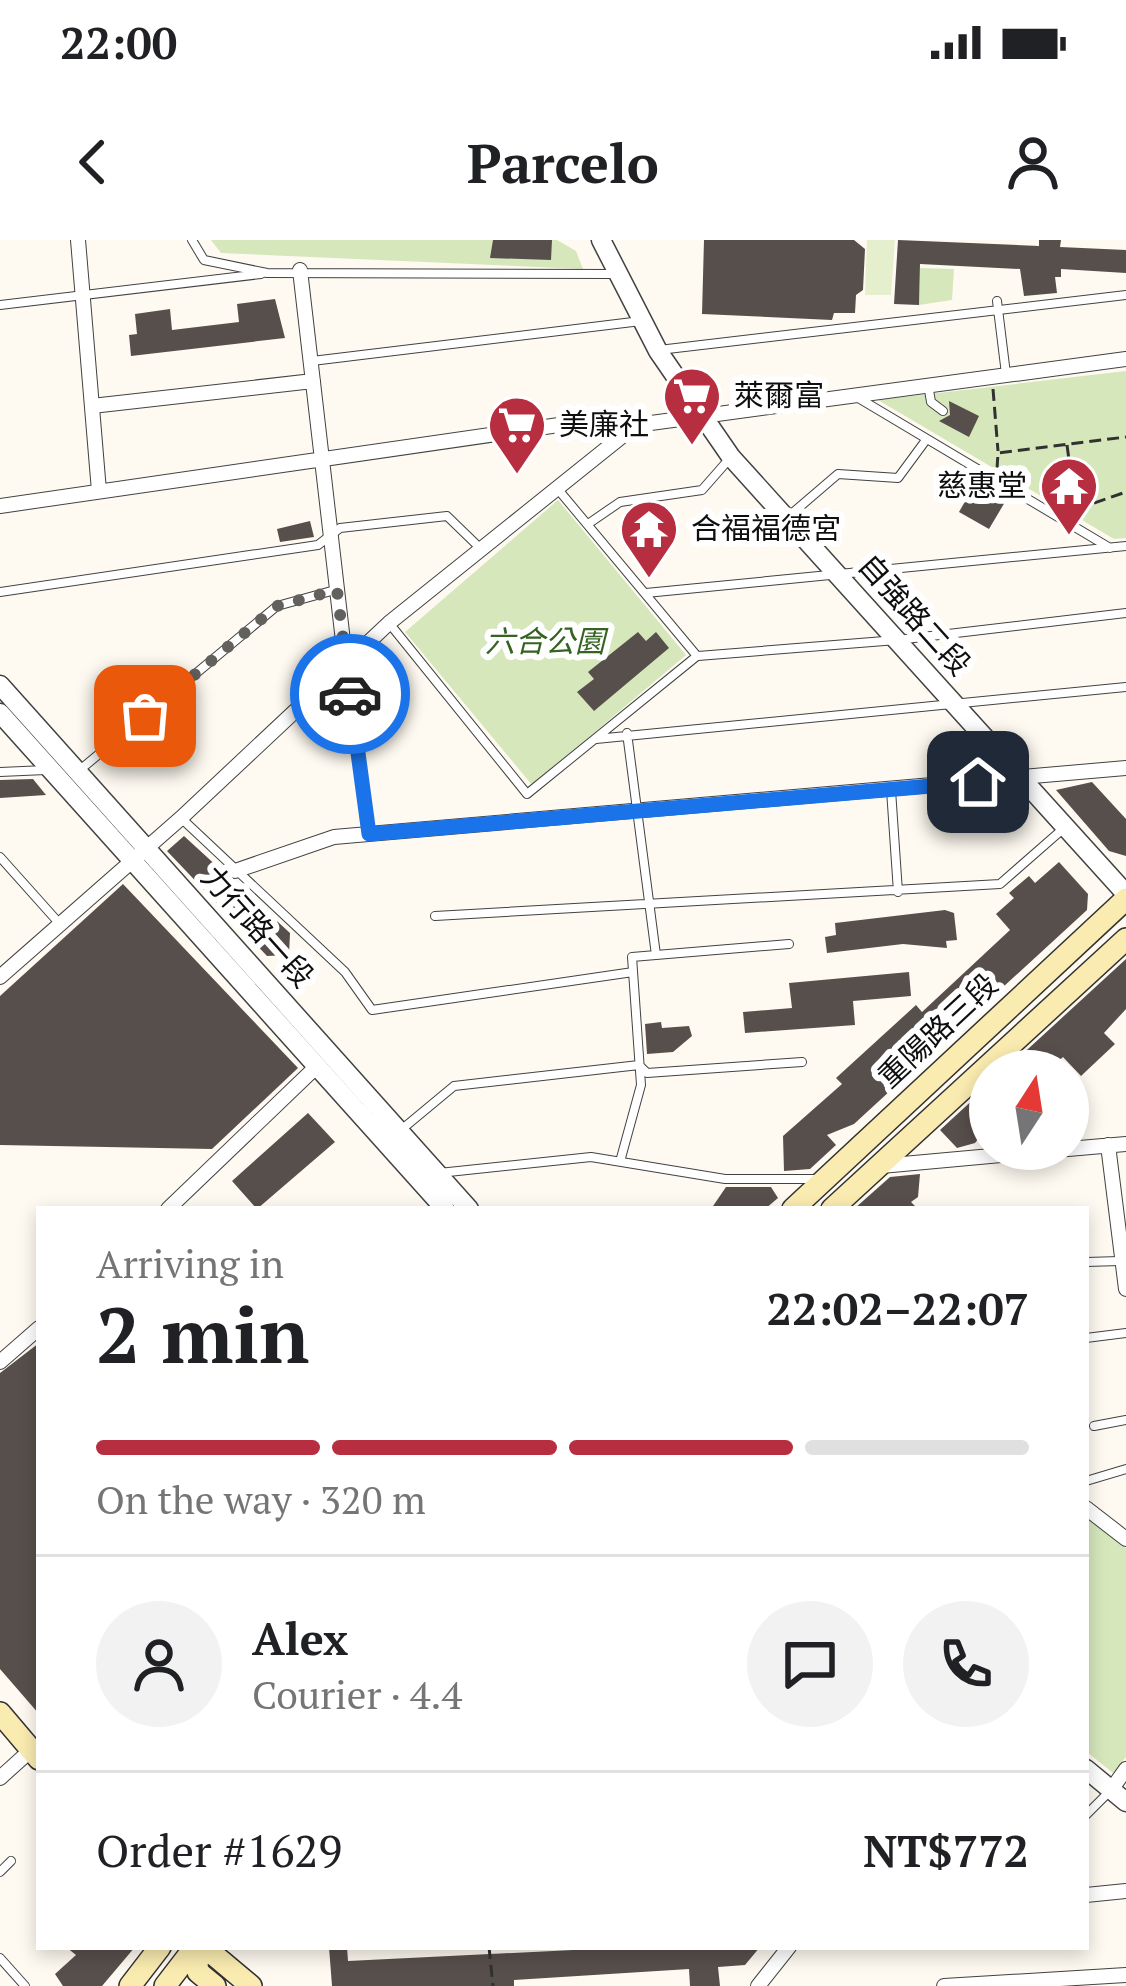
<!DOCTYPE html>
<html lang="en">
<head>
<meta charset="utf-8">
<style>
  body { margin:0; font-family:"PT Serif","Noto Sans TC",serif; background:#f2f2f2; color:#202124; height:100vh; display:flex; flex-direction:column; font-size:45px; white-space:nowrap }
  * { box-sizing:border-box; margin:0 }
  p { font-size:39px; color:#757577 }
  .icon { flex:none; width:66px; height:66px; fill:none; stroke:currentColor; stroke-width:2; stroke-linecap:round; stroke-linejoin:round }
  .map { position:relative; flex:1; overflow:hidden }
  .details { position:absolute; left:36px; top:966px; width:1053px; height:744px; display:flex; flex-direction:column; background:#fff; border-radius:0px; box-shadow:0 6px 18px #0003 }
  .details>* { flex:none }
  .needle { width:78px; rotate:12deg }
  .controls { position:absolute; left:969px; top:810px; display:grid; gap:24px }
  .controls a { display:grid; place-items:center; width:120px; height:120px; border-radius:50%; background:#fff; box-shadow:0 6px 18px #0003; font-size:60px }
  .pin { position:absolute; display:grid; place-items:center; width:102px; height:102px; color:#fff; margin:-51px; border-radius:24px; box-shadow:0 6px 18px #0006 }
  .courier { position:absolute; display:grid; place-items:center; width:120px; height:120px; margin:-60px; border:9px solid #1a73e8; border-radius:50%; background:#fff; color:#222; box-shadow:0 3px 15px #0007 }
  .overview em { font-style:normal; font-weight:800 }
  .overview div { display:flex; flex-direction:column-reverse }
  .overview { display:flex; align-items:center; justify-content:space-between; height:204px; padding:0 60px }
  h1 { font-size:78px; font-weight:800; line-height:90px }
  .bar { display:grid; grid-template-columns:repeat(4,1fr); gap:18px 12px; align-content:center; height:144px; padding:0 60px }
  .bar i { height:15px; border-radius:9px; background:#e0e0e0 }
  .bar .selected { background:#b82e41 }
  .bar p { grid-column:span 4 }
  .line { display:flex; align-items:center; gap:30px; padding:0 60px; border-top:3px solid #e0e0e0 }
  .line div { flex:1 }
  .round { display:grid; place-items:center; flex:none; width:126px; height:126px; border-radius:63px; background:#f2f2f2 }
  .status { display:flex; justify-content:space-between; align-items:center; height:84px; padding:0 60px; background:#fff; direction:ltr }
  .status svg { height:33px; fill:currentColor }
  header { display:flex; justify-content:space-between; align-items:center; height:156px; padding:0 60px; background:#fff; font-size:54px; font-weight:800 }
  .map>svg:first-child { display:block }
</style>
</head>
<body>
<div class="status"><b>22:00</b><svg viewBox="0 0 49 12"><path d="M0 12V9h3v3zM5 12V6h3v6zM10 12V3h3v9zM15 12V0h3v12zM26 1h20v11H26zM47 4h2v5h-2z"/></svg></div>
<header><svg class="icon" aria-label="back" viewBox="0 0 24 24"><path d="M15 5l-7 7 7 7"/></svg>Parcelo<svg class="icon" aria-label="person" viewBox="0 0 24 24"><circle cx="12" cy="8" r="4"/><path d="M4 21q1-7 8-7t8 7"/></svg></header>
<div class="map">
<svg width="1126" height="1746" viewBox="0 0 1126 1746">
  <rect width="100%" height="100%" fill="#fefaf1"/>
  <path fill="#d6e7bc" d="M211,0H557L576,11L583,29L221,13Z
    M920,28L954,29L952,60L919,65Z
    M1126,131V298L1114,299L878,160Z
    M558,260L686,415L532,545L405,392Z
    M1086,1278L1126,1308V1517L1113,1533L1086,1511Z"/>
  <path fill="#e6efcd" d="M867,0H895L891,55H865Z"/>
  <path fill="#574f4b" d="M493,0H552L551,20L490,18Z
    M704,0H854L865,9L863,50L856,55L855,73H834L832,80L702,74Z
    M898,0L1039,6V0H1061L1060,7L1126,10V33L1061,29V37H1055L1057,53L1024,56L1020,29L920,24L919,65L894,64Z
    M275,59L285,98L131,116L129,95L137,94L135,74L170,69L172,90L239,82L237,64Z
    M949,161L979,176L969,197L939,181L950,175Z
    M975,244L1005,262L989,289L959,272Z
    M310,281L314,297L280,302L277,289Z
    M638,392L646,401L656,392L669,408L594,471L577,452L594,439L588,432Z
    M33,539L46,555L0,558V540Z
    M1092,542L1126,579V616L1109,611L1056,550Z
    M184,596L290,693L289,715L267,716L167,611Z
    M1059,622L1088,654L1087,670L854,884L827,895L836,905L810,929L784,931L783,896L842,844L836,838L916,765L922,772L1010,690L996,674L1014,658L1009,653L1029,636L1035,643Z
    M123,644L298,828L212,909L0,905V756Z
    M945,670L954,673L957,700L946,701L947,708L903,704L827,713L825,697L836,695L835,683Z
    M1126,719V769L1104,793L1115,804L1081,836L1063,817L1048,831H1004Z
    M909,732L911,756L853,761L855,785L745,793L743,772L792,768L789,743Z
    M661,782L662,788L689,786L692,796L673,812L647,814L645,784Z
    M990,844V884L975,903L957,908L940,890Z
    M308,873L335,902L257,969L232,941Z
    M920,934L918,957L911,962L918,969H854L890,937Z
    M726,947H771L778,958L765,969H711Z
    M39,1103V1474L0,1429V1133Z
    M66,1707H135L102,1746H63L55,1734L76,1715Z
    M329,1707H347L348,1721L633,1707H760L745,1725L718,1727L720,1746H690L689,1729L514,1740V1746H332Z"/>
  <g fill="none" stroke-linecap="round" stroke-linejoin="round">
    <g stroke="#424242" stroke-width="10">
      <path id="service" d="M192,0L204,20L267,33L615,34
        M997,61L1006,134
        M0,65L261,34
        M659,110L1126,55
        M312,121L641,81
        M928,144L931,162L943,171
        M855,156L1110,308
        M556,247L697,416
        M789,276L838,234L898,238L926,200
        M588,284L620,262L702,250L731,217
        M0,352L318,305L340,288L447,276L480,308
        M646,353L1126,306
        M389,383L527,554L697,416
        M698,416L897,400L1126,373
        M346,428L369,592
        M627,493L656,715
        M596,499L1126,447
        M81,529L277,366L335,350
        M0,532L46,530
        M891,550L898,652
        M181,578L345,732L372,770L633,732
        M0,617L59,683
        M435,676L1000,644L1064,588
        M401,890L454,846L639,825L647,833L802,822
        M621,918L641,845L632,717L789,704
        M439,933L591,917L725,939H817
        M1086,1022L1120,1021
        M1086,1098L1126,1093
        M1094,1186L1126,1180
        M1086,1241L1126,1229
        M1086,1575L1110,1551
        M0,1632L11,1621
        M0,1718L25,1746"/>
    </g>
    <g stroke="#424242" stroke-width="16">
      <path id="minor" d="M78,0L99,251
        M300,30L346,427
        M92,166L313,141
        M0,266L600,179L636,185L1126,119
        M235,631L334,597L1126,528
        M0,737L181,578L389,383L636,185
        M1108,905L1126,1049
        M1068,909L1126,904
        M881,926L1067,909
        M168,969L316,827
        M0,1122L39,1088
        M1086,1268L1126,1299
        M0,1538L31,1510
        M1111,1550L1126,1529
        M1086,1655L1126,1651
        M758,1746L789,1707
        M944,1746L1126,1735"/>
    </g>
    <g stroke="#424242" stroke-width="21">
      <path id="tertiary" d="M601,0L658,111L731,217L1126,654
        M0,445L469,969
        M0,473L445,969
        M1086,1529L1126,1562"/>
    </g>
    <g stroke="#313131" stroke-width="24">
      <path id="secondary" d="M793,969L1126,659
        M832,969L1126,699
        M0,1473L39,1519
        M195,1707L214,1715L251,1746
        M195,1707L198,1732L215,1746
        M130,1746L160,1707
        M165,1746L195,1707"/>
    </g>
    <path stroke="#313131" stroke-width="3" stroke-dasharray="12 6" stroke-linecap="butt" d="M993,149L998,211
      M1067,205L1076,272
      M997,229L998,213L1126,197
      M1077,269L1126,252
      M489,1707L493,1746"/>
    <use href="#service" stroke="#fff" stroke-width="8"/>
    <use href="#minor" stroke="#fff" stroke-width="14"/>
    <use href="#tertiary" stroke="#fff" stroke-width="18"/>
    <use href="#secondary" stroke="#faebb0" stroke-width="21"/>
  </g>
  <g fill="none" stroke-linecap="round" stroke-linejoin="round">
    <path stroke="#63615e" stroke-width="12" stroke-dasharray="0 21.6" d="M145,476L277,366L337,350L350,454"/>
    <path stroke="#1a73e8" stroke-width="15" d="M350,454L369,594L978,542"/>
  </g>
  <defs>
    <g id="supermarket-pin" transform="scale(3)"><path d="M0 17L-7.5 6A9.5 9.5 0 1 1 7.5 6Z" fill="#b82e41" stroke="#fff"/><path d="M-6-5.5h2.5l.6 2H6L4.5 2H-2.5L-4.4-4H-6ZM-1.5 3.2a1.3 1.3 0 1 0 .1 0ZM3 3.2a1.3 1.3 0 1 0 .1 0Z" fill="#fff"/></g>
    <g id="temple-pin" transform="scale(3)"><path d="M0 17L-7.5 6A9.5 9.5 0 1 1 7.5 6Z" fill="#b82e41" stroke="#fff"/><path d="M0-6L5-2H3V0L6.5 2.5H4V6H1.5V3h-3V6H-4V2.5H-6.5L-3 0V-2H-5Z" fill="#fff"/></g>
  </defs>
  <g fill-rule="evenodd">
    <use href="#supermarket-pin" x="692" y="156"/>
    <use href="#supermarket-pin" x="517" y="185"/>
    <use href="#temple-pin" x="1069" y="246"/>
    <use href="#temple-pin" x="649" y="289"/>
  </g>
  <g text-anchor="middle" stroke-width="12" stroke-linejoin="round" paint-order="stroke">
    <g font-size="30" fill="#0f0f0f" stroke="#fff" text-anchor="start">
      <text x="734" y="166">萊爾富</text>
      <text x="559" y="195">美廉社</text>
      <text x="1027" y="256" text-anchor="end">慈惠堂</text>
      <text x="691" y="299">合福福德宮</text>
    </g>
    <g font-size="30" fill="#0f0f0f" stroke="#fff">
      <text transform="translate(914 375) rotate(48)" y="10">自強路二段</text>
      <text transform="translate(257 687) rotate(48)" y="10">力行路一段</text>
      <text transform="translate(938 791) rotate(-43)" y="10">重陽路三段</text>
    </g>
    <g font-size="30" font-style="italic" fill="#356322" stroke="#fff">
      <text x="545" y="412">六合公園</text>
    </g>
  </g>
</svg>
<div class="controls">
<a><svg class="needle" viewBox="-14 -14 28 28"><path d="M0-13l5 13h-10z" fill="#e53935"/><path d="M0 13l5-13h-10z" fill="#757577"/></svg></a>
</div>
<div class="pin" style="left:145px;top:476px;background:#ea580c"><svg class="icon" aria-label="bag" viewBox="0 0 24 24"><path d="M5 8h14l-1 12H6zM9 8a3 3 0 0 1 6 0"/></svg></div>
<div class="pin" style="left:978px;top:542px;background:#1f2937"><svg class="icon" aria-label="home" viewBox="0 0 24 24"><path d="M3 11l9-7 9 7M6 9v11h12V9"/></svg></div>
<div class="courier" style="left:350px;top:454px"><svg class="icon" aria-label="car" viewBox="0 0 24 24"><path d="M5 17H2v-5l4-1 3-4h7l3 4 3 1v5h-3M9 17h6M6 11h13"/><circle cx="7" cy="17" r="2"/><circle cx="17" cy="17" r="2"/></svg></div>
<section class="details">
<div class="overview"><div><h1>2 min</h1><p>Arriving in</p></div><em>22:02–22:07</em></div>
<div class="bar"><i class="selected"></i><i class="selected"></i><i class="selected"></i><i></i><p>On the way · 320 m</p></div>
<div class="line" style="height:216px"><a class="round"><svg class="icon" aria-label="person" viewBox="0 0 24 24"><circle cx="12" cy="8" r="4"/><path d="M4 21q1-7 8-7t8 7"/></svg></a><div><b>Alex</b><p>Courier · 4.4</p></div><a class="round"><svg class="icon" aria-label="chat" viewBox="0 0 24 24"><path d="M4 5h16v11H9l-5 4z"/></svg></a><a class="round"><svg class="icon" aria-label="phone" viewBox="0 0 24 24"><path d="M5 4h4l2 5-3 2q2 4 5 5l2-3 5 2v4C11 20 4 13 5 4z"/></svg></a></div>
<div class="line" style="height:156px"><div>Order #1629</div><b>NT$772</b></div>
</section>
</div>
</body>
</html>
